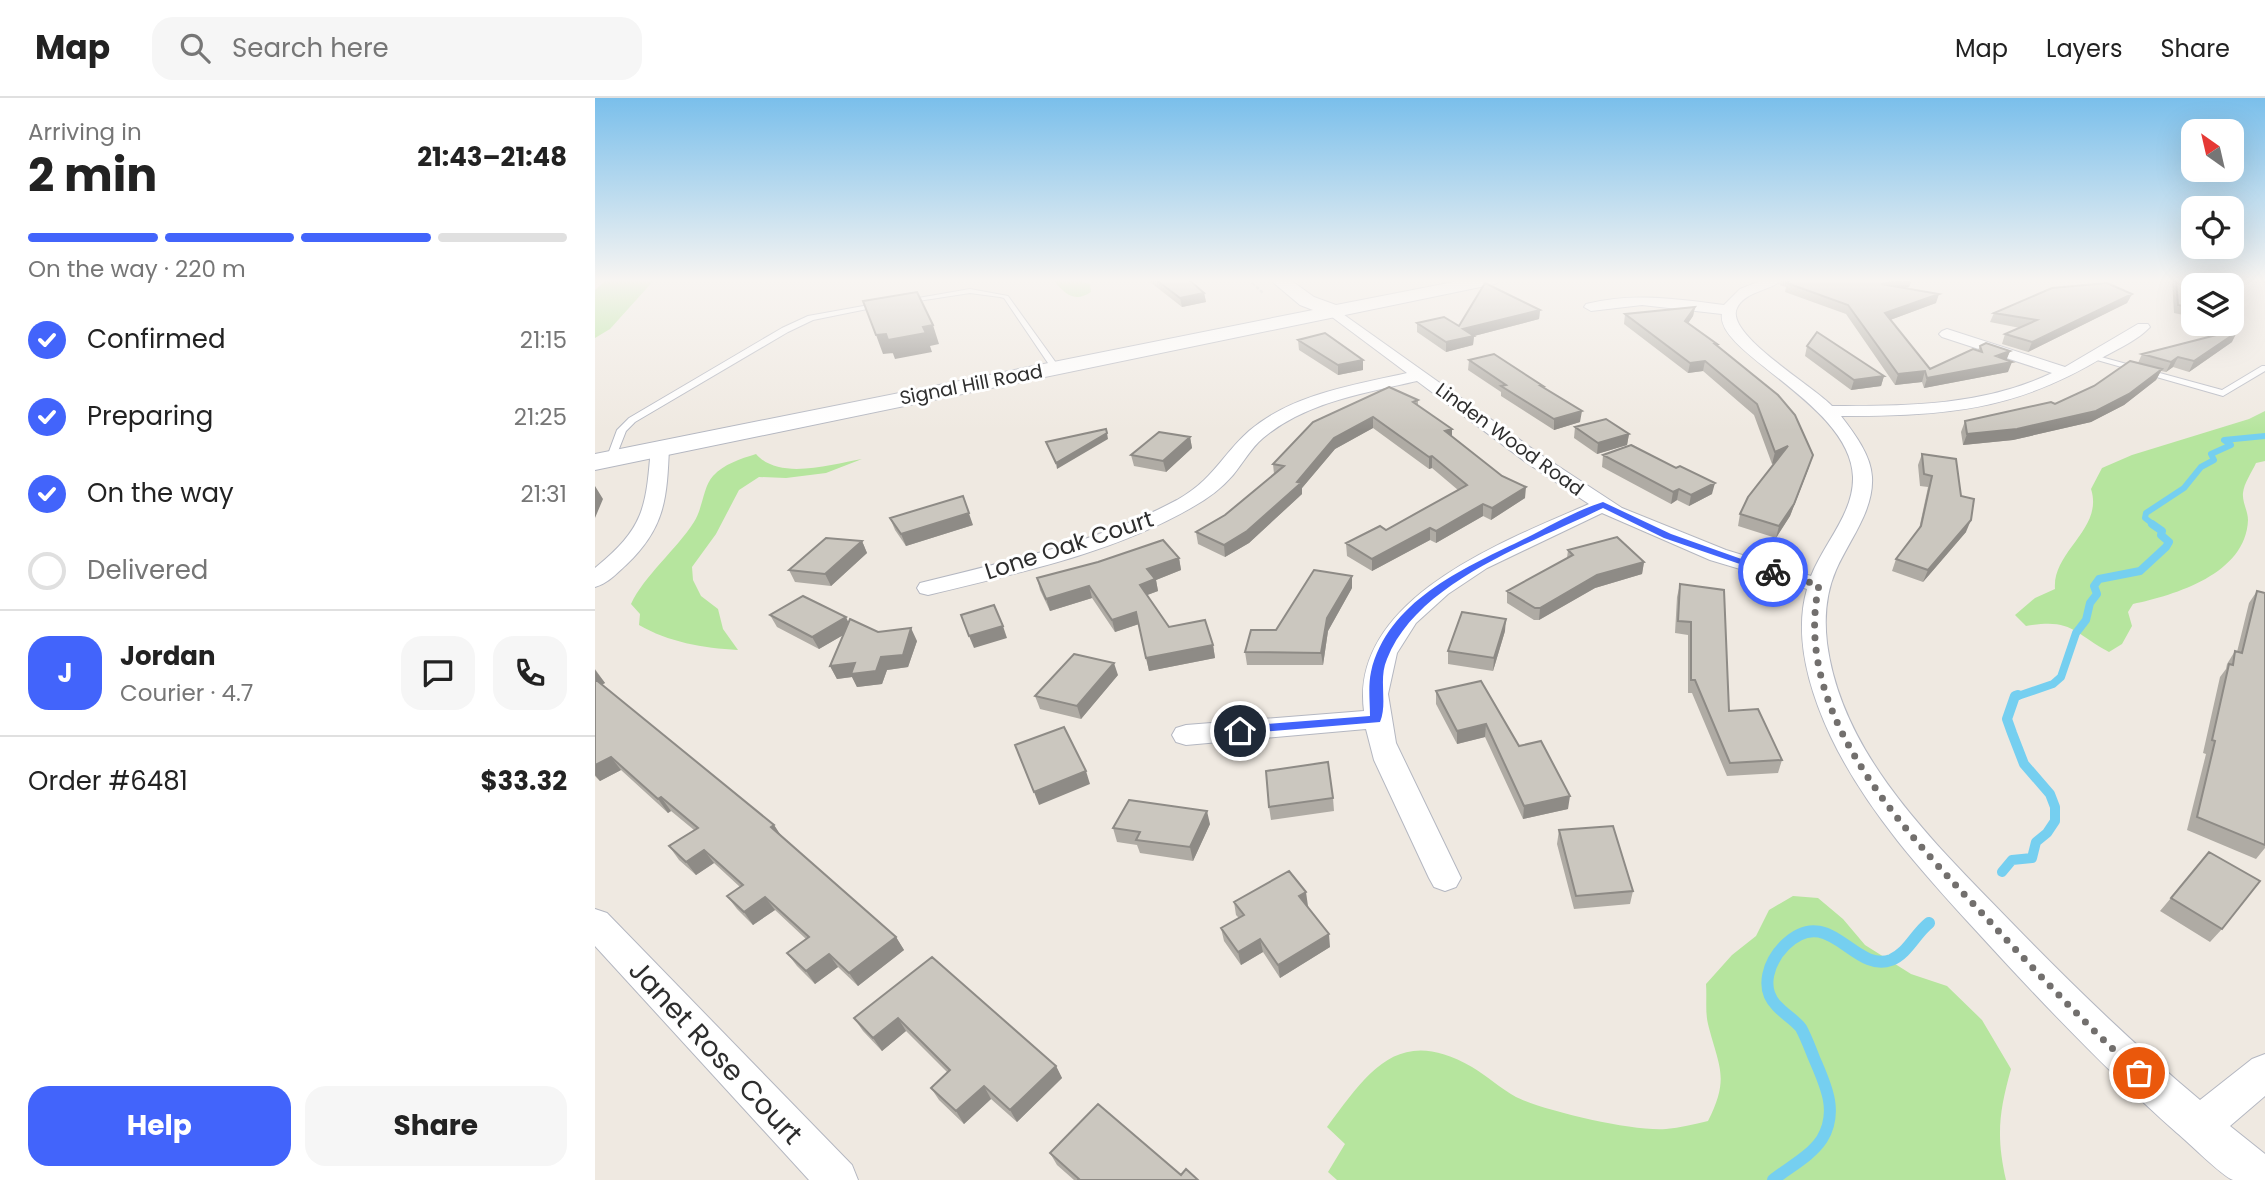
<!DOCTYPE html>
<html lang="en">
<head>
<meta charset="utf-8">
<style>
  body { margin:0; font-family:Poppins,sans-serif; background:#f6f6f6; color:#222; height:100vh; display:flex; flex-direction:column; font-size:26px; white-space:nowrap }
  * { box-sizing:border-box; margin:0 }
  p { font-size:23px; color:#767676 }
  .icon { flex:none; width:38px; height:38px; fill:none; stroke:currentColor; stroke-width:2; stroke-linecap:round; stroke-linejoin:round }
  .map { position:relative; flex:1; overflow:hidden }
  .side { display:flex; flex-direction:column; background:#fff; width:595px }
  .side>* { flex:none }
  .needle { width:46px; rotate:326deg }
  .fabs { position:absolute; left:1586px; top:21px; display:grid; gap:14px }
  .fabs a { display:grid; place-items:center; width:63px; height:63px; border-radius:14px; background:#fff; box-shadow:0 7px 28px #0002; font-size:35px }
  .pin { position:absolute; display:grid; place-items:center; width:60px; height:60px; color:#fff; margin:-30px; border:4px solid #fff; border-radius:50%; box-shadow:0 2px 7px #0007 }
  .courier { position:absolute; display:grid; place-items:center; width:70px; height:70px; margin:-35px; border:5px solid #4264fb; border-radius:50%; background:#fff; color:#222; box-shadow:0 2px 9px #0007 }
  .overview em { font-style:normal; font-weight:700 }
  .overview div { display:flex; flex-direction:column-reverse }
  .overview { display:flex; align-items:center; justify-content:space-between; height:119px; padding:0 28px }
  h1 { font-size:46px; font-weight:700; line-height:52px }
  .bar { display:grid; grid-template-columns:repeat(4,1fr); gap:10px 7px; align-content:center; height:84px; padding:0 28px }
  .bar i { height:9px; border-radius:5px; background:#e0e0e0 }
  .bar .current { background:#4264fb }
  .bar p { grid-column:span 4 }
  .line { display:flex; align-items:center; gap:18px; padding:0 28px; border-top:2px solid #e0e0e0 }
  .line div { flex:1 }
  .round { display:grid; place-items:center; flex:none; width:74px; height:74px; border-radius:21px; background:#f6f6f6 }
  ol { padding:0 28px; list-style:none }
  li { display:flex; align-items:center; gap:21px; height:77px }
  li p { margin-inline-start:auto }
  li .icon { padding:7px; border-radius:50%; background:#4264fb; color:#fff; stroke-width:4 }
  li:last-child { color:#767676 }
  li i { width:38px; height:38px; border:4px solid #e0e0e0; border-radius:50% }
  .cta { display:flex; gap:14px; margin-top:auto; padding:14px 28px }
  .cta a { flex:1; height:80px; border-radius:21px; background:#4264fb; color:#fff; font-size:28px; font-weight:700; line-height:80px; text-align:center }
  .cta a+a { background:#f6f6f6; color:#222 }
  header { display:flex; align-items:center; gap:42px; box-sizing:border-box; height:98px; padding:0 35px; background:#fff; border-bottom:2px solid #e0e0e0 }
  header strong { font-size:33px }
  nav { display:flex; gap:38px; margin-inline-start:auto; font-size:24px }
  .search { width:490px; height:63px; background:#f6f6f6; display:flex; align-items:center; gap:18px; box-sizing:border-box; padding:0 24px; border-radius:21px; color:#767676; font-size:26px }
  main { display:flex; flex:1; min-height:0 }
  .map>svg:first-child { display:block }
</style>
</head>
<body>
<header>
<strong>Map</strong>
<div class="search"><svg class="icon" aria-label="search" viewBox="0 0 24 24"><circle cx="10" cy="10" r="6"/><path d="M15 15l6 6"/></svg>Search here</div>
<nav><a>Map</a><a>Layers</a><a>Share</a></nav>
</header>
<main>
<section class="side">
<div class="overview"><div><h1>2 min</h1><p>Arriving in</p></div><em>21:43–21:48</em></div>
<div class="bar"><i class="current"></i><i class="current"></i><i class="current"></i><i></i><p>On the way · 220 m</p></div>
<ol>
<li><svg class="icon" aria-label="check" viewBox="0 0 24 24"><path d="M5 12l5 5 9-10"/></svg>Confirmed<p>21:15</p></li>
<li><svg class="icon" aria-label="check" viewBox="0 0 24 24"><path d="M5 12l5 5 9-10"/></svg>Preparing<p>21:25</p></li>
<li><svg class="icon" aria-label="check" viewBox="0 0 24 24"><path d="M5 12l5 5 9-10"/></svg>On the way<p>21:31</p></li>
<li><i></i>Delivered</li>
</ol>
<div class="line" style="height:126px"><b class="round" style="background:#4264fb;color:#fff">J</b><div><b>Jordan</b><p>Courier · 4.7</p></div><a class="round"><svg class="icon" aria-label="chat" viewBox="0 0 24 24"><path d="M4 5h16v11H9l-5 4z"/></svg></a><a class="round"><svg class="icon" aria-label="phone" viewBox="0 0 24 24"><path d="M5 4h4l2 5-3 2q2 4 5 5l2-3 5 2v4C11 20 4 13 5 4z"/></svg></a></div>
<div class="line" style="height:91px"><div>Order #6481</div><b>$33.32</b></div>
<div class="cta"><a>Help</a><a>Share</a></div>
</section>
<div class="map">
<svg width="1670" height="1082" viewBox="0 0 1670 1082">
  <rect width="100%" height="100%" fill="#efe9e1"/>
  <path fill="#b6e59e" d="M12,181H60L15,231L0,240V192Z
    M457,181H481L495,186L496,194C478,206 469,194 457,181Z
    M1670,313V363L1661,365C1657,374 1649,385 1648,395C1647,404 1653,413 1653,422C1651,476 1580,497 1538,506L1533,514L1537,528L1527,546L1514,554C1477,534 1477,520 1431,528L1420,517L1440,500L1460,491C1457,453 1509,431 1496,391L1507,370L1537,357L1654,321Z
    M161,356C184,383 237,366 267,361L231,375L191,380L164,379L144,392L121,436L97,469L98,482L106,498L123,511L128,531L143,552C108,550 73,544 44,527L45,516L36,506C49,478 81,452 99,424C108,410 108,389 118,378C129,366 145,361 161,356Z
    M1198,798L1223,800L1248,821L1270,847L1316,876L1352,888L1387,922L1416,971C1404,1014 1401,1038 1411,1082H742L733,1074L750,1046L732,1029C773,974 803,926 877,969C892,978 905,990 921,999C949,1013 1040,1034 1071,1031C1085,1030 1099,1026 1113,1023C1135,979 1124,970 1113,926C1110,914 1112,899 1111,886L1137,857L1161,838L1174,812Z"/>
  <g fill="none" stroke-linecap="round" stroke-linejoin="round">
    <path stroke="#75cff0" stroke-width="6" d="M1559,427L1550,420L1551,415L1589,390L1606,369L1619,362L1616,356L1636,347L1629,342L1670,338"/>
    <path stroke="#75cff0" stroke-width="8" d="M1420,599L1458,586L1466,579L1481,535L1491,522L1495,505L1502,496L1499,488L1504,481L1545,473L1571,449L1574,444L1566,437L1567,433L1557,426"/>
    <path stroke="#75cff0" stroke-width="10" d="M1407,774L1417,762L1437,760L1441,744L1452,735L1460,723V709L1455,696L1429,666L1417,635L1412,621L1420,598L1423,597"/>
    <path stroke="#75cff0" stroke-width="12" d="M1178,1082C1194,1069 1215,1059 1227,1041C1244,1013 1230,986 1219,960C1215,950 1211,939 1206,930C1200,922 1189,916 1182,908C1164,890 1174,863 1190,847C1234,804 1259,876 1296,862C1313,855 1320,836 1334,825"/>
    <g stroke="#b4b7c1" stroke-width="2">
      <path id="lane" d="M375,191L413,198L464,269L463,271H457L409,200L405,199L375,195L310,205L306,203Z
        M285,205L287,206V208L218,222L193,234L40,324L31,333L20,361H14L12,359L22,332L34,320L187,230L213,218Z
        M1495,256L1627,292L1667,268H1670V273L1628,298L1495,260Z"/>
    </g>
    <g stroke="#b4b7c1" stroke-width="2">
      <path id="street" d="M1170,181H1188C1176,193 1150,193 1142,210C1129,236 1220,289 1237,308C1313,308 1388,308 1457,275L1347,239L1344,236L1347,233L1352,231L1470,269L1543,226H1553L1555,229C1544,241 1525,250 1510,258C1421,313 1349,318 1246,318C1259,335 1276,357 1277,379C1279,413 1254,442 1241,472C1231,495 1229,520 1232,545C1247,659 1340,745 1416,824C1476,886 1538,946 1605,1002L1657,961L1670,956V998L1635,1028L1670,1056V1082C1661,1082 1647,1082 1638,1082C1628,1079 1592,1043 1582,1035C1512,973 1448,906 1385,837C1329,776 1272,714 1236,639C1215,594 1198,540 1212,491L1115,462L1007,415L892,470L853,496L821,525L802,555L793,596L801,645L866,780L861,789L850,793L839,789L834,780L779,662L771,631L591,647L581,644L577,637L581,630L591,627L769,613C754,500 912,442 994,406L932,365L822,283C770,295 711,304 668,340C656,350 648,365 638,377C626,391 612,401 596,410C516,456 422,475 333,497L325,495L322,490L325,485C412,463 502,445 582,402C619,381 626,358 654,333C697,296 759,287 812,275L733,216L731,213L738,209L946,357L1027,410L1131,452L1216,478C1229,445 1259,415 1258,379C1256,306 1120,255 1127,216L1047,207L996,213L989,209L991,206C1038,194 1082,201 1129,207L1145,191Z
        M65,343L74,349C72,401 70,430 31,467C21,476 12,486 0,489V470C49,430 51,411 56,349Z
        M0,811L12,815L257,1067L263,1082H214L0,848Z"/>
    </g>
    <g stroke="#b4b7c1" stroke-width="2">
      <path id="secondary" d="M674,181H694L719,199L741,207L874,181H909L900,186L0,372V356L718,212L705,207Z"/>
    </g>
    <path stroke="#c9c9c9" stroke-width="2.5" stroke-dasharray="3.5 2" stroke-linecap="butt" d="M653,181L668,195"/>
    <use href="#lane" fill="#fff" fill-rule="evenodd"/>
    <use href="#street" fill="#fff" fill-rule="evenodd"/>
    <use href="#secondary" fill="#fff" fill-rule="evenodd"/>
  </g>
  <path fill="#afaba4" d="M554,181H593L609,195L611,204L587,209L555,184Z
    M1186,181H1319H1317L1314,189L1308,190L1341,205L1295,222L1335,271L1383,252L1385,248L1415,253L1411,262L1413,274L1329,290L1327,284L1300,287L1251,216L1190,194L1191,189L1185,187Z
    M1577,181H1621L1618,187H1598V213L1593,218L1579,215Z
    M1537,196L1532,205L1433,254L1407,246L1410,236L1425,230L1395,224L1399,215Z
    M1100,209L1098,218L1093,225L1122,248L1214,369L1195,418L1181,440L1143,428L1145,416L1180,364L1177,366L1159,317L1108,273L1093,275L1029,226L1030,216Z
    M945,212L944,221L879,238L878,247L851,254L822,234V225L864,228Z
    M703,242L768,262V272L743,277L704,252Z
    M1637,244L1594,274L1578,269L1571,274L1566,273L1561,282L1529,307L1496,324L1418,342L1368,347L1366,334L1370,323L1460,306L1499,288L1543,265L1547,256Z
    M1212,248L1289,278L1286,288L1256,292L1210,258Z
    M874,262L948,290L985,324L959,332L906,298V294L873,272Z
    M823,302V308L857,331V339L930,400L896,422L888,418L841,445L835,442L777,473L752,458L751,445L791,432L863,392L837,370L834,371L778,330L740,351L707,390V396L654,445L630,459L603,446L601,434L630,417L679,376L678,366L718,324Z
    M980,329L1034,336L1032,347L1002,356L979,340Z
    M595,339L597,350L571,374L539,368L536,357Z
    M1327,356L1371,434L1328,484L1297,473L1301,461L1324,431L1333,389L1325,388L1323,367Z
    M1008,357L1081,370L1117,396L1094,408L1082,402L1076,406L1007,369Z
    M295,420L378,427L311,448L300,432Z
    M267,443L272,455L236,488L200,484L194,472Z
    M973,452L1049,464L1047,476L1000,490L944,522H939L912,505V493L972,460Z
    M584,460L586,472L561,482L563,493L552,497L574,529L618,547L620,560L554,573L544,526L520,534L497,500L455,513L445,492L442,480Z
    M1085,486L1134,613L1187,662L1183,675L1132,678L1097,595H1093V537L1080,535L1082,499Z
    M757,490L733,533L728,567H652L650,554L681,532Z
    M1662,493L1670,495V750L1661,761L1592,732L1611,656L1608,655L1625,579L1631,571L1632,566L1640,553L1642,554L1654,505Z
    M175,517L253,524L283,534L322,543L313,569L292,572L287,586L262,589L257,579L242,581L235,568L248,537L224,551L182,529Z
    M910,533L898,573L853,566V553Z
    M0,571L10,585L6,587L179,727L187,739L301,839L309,852L263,888L243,869L220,886L202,868L192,855L211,841L180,812L158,827L142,811L132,798L145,789L119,765L101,777L84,762L74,748L99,732L76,713L73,715L26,672L5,683L0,678Z
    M523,577L486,621L445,611L440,598Z
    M841,593L924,648L973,711L928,721L890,639L862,646L841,606Z
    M738,700L739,713L676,722L674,709Z
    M615,726L598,763L545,755L542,747L522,744L518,730Z
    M964,732L1038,793L1035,806L979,811L962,746Z
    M1576,800L1627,831L1615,844L1565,813Z
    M639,804L713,808L735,849L685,880L668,854L646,867L629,843L626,830L644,820L641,817Z
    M337,859L461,968L467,980L422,1024L396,1001L369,1026L344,1002L336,990L353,975L311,933L287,953L268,933L259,920Z
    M455,1055L586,1077L603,1082H479L462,1067Z"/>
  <path fill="#8e8b86" d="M1309,181H1319H1317L1314,189L1284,196L1286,186Z
    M609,195L611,204L587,209L585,200Z
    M1344,196L1341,205L1287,225L1290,215Z
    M1537,196L1532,205L1433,254L1437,244Z
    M1100,209L1098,218L1088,233L1090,223Z
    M945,212L944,221L879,238L878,247L851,254V244L868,231Z
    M338,227L344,246L335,248L337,254L300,261L293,242L328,229Z
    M1642,234L1637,244L1594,274L1599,263Z
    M291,236L298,255L288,256L281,237Z
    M1415,253L1411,263L1417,264L1413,274L1329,290L1332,280Z
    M1583,259L1578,269L1571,274L1576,264Z
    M768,262V272L743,277V267Z
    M1110,263L1108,273L1093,275L1095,265Z
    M1567,271L1561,282L1529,307L1496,324L1418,342L1368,347L1372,336Z
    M1330,273L1327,284L1300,287L1303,276Z
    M1289,278L1286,288L1256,292L1259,282Z
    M987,313L985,324L959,332V321Z
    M778,319V330L740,351L707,390V396L654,445L630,459L629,447L739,340Z
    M857,331V342L850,333Z
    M512,335L513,341L462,371L461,365Z
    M1034,336L1032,347L1002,356L1003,345Z
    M595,339L597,350L571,374L568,363Z
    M1193,348L1190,359L1177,366L1180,354Z
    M1218,357L1214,369L1195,418L1181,440L1184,428Z
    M837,358V370L834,371V359Z
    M1120,385L1117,396L1094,408L1096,397Z
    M0,388L8,401L0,420Z
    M931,389L930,400L896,422L897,410Z
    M1084,391L1082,402L1076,406L1078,394Z
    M368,398L378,427L311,448L306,436Z
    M888,406V418L841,445V433Z
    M1376,422L1371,434L1328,484L1333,472Z
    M835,430V442L777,473V461Z
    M267,443L272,455L236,488L230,476Z
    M584,460L586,472L561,482L563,493L547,499L545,487L552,471Z
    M1049,464L1047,476L1000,490L944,522L945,510L1002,477Z
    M757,478V490L733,533L728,567L726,555L732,520Z
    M494,488L497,500L455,513L451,501Z
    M541,514L544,526L520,534L517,522Z
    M251,519L257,532L224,551L217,539Z
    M911,521L910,533L898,573L899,560Z
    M408,528L412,540L379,550L374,538Z
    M316,530L322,543L313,569L292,572L287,586L262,589L257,579L242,581L235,568L286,559Z
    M618,547L620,560L554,573L551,560Z
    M519,565L523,577L486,621L482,608Z
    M0,572L10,585L2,589L0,586Z
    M891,626L890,639L862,646V633Z
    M16,659L26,672L5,683L0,677V667Z
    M491,673L495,686L444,707L439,694Z
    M975,698L973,711L928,721L929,708Z
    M66,699L76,713L73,715L63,701Z
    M612,713L615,726L598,763L595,749Z
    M179,727L188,741L176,729Z
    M109,752L119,765L101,777L91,764Z
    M711,794L713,808L706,811L704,798Z
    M170,799L180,812L158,827L149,814Z
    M734,836L735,849L685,880L683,867Z
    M301,839L309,852L263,888L254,875Z
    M665,841L668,854L646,867L643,854Z
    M234,856L243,869L220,886L211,873Z
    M303,920L311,933L287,953L278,940Z
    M461,968L467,980L422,1024L415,1012Z
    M389,988L396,1001L369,1026L361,1013Z"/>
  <path fill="#cbc7bf" stroke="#8e8b86" stroke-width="2" d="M560,181H593L609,195L585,200Z
    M1195,181H1313L1286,186L1344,196L1290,215L1335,271L1378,251L1387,254L1385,248L1391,245L1415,253L1401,258L1417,264L1332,280L1330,273L1303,276L1253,207L1192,185L1196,181Z
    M1581,181H1620L1615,187H1598V210L1583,207Z
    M890,185L945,212L868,231L879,238L851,244L822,225L849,219L864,228Z
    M1512,185L1537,196L1437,244L1410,236L1442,222L1399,215L1457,190Z
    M322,194L338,227L328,229L331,235L293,242L291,236L281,237L268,203Z
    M1100,209L1090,223L1122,246H1120L1183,297L1200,317L1218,357L1199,406L1184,428L1145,416L1153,399L1193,348L1180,354L1162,306L1110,263L1095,265L1030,216Z
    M1641,232L1642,234L1599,263L1583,259L1576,264L1547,256Z
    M1222,234L1289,278L1259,282L1212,248Z
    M730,235L768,262L743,267L703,242Z
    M899,256L948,288H946L987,313L959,321L906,288L911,287L874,262Z
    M1535,263L1567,271L1534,296L1501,313L1422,331L1372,336L1370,323L1456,304L1460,306L1499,288Z
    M794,289L823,302L818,304L857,331L850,333L907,378L931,389L897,410L888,406L841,433L835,430L777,461L751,445L785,428L791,432L872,387L837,358L834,359L778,319L739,340L702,384L706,385L652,433L629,447L601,434L630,417L689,368L678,366L718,324Z
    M1011,321L1034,336L1003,345L980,329Z
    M511,331L512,335L461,365L451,344Z
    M564,334L595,339L568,363L536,357Z
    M1036,347L1081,370L1085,368L1120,385L1096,397L1084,391L1078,394L1008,357Z
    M1327,356L1361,361L1366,398L1379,401L1376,422L1333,472L1301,461L1326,428L1337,378L1329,376Z
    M368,398L374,415L306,436L295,420Z
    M1022,439L1049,464L1002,477L945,510H940L912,493L978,457L973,452Z
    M231,440L267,443L230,476L194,472Z
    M568,442L584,460L552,471L560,481L545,487L574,529L610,522L618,547L551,560L541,514L517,522L494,488L451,501L442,480L503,464Z
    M719,472L757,478L732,520L726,555L650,554L656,532H681Z
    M1085,486L1129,492L1134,613L1163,611L1187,662L1135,665L1100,582H1096V524L1083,523Z
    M1662,493L1670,495V747L1602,719L1620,643L1617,642L1634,566L1638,567L1640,553L1647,555Z
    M208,498L251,519L217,539L175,517Z
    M399,507L408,528L374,538L366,517Z
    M867,514L911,521L899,560L853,553Z
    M255,521L283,534L316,530L308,557L286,559L281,573L256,576L260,565L235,568Z
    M479,556L519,565L482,608L440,598Z
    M0,581L179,727L176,729L301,839L254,875L234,856L211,873L192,855L214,839L170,799L149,814L132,798L148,787L109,752L91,764L74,748L103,730L66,699L63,701L16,659L0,667Z
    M886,583L924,648L946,643L975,698L929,708L891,626L862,633L841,593Z
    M469,629L491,673L439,694L420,647Z
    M733,664L738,700L674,709L671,673Z
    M534,702L612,713L595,749L541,742L545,734L518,730Z
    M1018,728L1038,793L981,798L964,732Z
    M1614,754L1665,783L1627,831L1576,800Z
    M694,773L711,794L704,798L734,836L683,867L665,841L643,854L626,830L649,817L639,804Z
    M337,859L461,968L415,1012L389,988L361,1013L336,990L355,972L303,920L278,940L259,920Z
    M503,1006L586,1077L591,1071L603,1082H483L484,1081L455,1055Z"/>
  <linearGradient id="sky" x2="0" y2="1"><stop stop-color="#7abfeb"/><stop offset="0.55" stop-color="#f8f5f2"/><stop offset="1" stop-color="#f8f5f2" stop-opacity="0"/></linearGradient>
  <rect width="1670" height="332" fill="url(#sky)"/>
  <path fill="#4264fb" d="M1008,404L1076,436L1183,474L1174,476L1069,440L1008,410C937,445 823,483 792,561C783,581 793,605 785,624L641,636V630L645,628L775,618C775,604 773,588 776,574C792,504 867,471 925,443C952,430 979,413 1008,404Z"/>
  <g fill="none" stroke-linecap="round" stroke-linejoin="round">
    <path stroke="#726f6d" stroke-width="7" stroke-dasharray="0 12.6" d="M1178,474L1224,487C1195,620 1316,739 1398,827C1445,878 1492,928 1544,975"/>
  </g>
  <g text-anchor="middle" stroke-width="6" stroke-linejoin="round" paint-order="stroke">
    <g font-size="19" fill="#2e2e2e" stroke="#fff">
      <text transform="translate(376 286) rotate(-11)" y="7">Signal Hill Road</text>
      <text transform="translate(915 341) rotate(36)" y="7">Linden Wood Road</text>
    </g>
    <g font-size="23" fill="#2e2e2e" stroke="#fff">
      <text transform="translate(474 447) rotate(-18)" y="8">Lone Oak Court</text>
    </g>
    <g font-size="28" fill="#2e2e2e" stroke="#fff">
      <text transform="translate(121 954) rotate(47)" y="10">Janet Rose Court</text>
    </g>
  </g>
</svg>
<div class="fabs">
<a><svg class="needle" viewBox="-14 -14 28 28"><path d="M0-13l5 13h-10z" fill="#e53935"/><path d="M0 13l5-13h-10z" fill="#767676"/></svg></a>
<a><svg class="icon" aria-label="locate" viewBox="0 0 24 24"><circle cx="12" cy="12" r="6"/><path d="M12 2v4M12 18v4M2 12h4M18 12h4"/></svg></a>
<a><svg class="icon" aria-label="layers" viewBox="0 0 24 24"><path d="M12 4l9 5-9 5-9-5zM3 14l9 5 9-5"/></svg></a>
</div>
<div class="pin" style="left:1544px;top:975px;background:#ea580c"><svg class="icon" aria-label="bag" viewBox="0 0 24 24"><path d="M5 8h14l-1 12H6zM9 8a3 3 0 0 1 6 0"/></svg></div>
<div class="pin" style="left:645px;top:633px;background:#1f2937"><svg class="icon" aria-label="home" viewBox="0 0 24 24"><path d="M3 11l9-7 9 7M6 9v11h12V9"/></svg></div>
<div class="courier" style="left:1178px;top:474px"><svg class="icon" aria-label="bike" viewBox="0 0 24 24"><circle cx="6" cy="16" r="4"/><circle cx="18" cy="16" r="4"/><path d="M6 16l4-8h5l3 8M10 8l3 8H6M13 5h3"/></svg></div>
</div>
</main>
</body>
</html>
